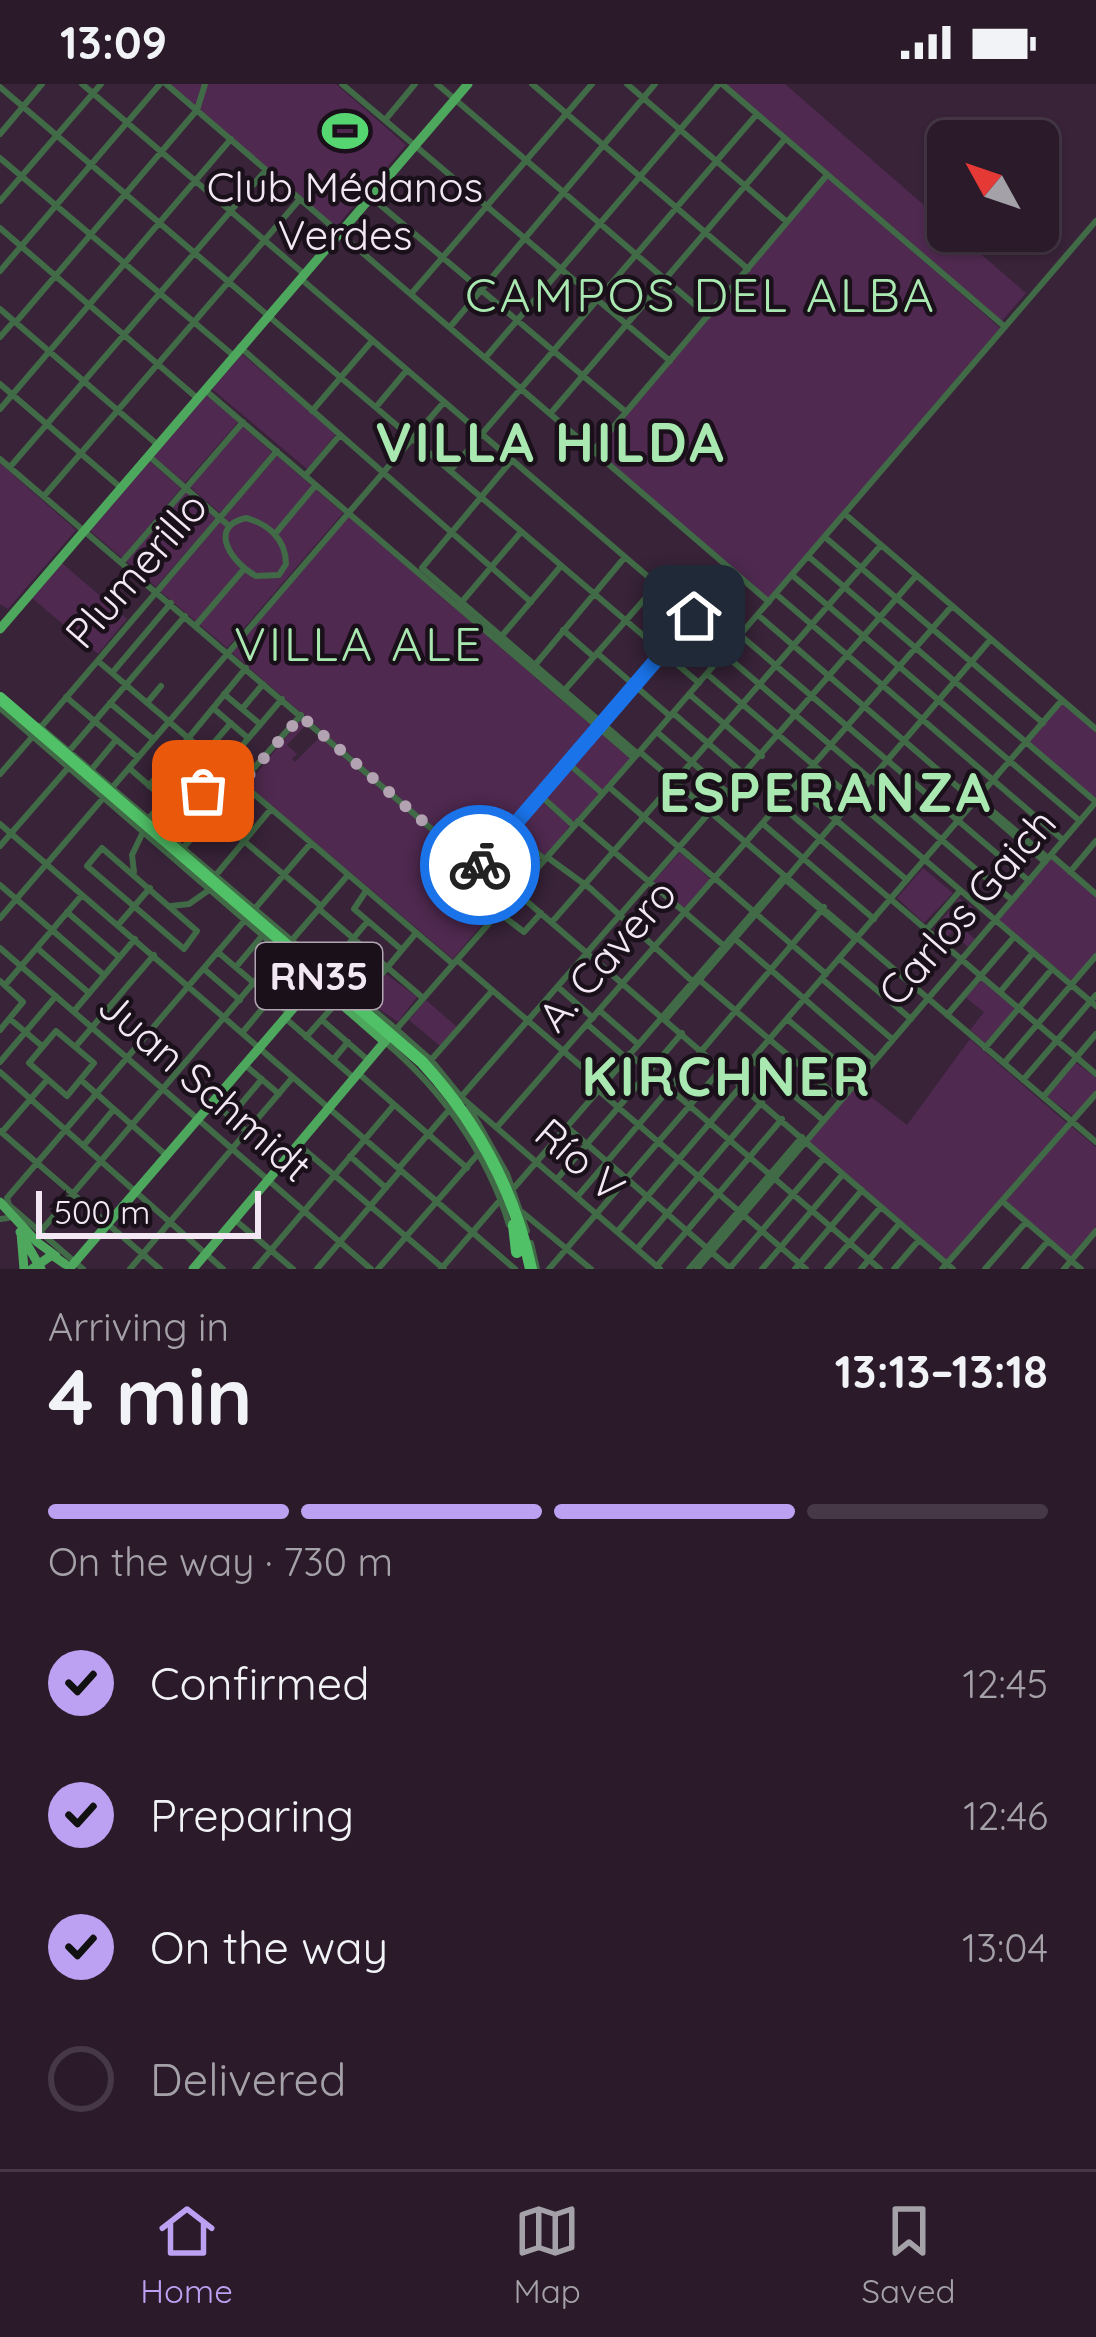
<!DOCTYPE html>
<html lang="en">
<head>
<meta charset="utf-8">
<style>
  body { margin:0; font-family:Quicksand,sans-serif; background:#362736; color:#f1f3f6; height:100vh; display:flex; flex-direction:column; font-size:45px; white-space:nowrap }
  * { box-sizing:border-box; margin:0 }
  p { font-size:39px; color:#a5a1a8 }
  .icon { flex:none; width:66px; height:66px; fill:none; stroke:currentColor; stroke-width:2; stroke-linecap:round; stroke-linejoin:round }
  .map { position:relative; height:1185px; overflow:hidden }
  .details { display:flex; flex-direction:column; background:#2a1a2a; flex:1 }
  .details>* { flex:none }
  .needle { width:78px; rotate:310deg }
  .fabs { position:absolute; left:927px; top:36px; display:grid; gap:24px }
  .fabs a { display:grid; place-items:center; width:132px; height:132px; border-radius:18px; background:#2a1a2a; box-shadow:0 3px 9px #0004,0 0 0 3px #463847; font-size:60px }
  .scale { position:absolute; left:36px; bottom:30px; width:225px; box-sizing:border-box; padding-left:12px; border:6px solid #f4e7f4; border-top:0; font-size:33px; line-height:42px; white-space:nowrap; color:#f4e7f4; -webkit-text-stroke:9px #19101a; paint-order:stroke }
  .pin { position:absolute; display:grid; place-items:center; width:102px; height:102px; color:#fff; margin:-51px; border-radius:24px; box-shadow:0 6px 18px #0006 }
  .courier { position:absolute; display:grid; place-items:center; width:120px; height:120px; margin:-60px; border:9px solid #1a73e8; border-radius:50%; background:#fff; color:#222; box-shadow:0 3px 15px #0007 }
  .overview em { font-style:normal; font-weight:700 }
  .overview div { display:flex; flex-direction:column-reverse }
  .overview { display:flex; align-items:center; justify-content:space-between; height:204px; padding:0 48px }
  h1 { font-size:78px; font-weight:700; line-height:90px }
  .bar { display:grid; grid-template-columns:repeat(4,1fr); gap:18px 12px; align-content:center; height:144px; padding:0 48px }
  .bar i { height:15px; border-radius:9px; background:#463847 }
  .bar .active { background:#bca0f2 }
  .bar p { grid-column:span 4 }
  ol { padding:0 48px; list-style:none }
  li { display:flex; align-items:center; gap:36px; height:132px }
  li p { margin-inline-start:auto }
  li .icon { padding:12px; border-radius:50%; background:#bca0f2; color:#111; stroke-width:4 }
  li:last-child { color:#a5a1a8 }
  li i { width:66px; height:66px; border:6px solid #463847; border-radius:50% }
  .status { display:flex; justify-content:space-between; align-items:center; height:84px; padding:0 60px; background:#2a1a2a; direction:ltr }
  .status svg { height:33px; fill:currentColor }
  .tabs { display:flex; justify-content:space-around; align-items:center; height:168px; border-top:3px solid #463847; background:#2a1a2a; font-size:33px; color:#a5a1a8 }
  .tabs a { display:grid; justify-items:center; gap:6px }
  .tabs .active { color:#bca0f2 }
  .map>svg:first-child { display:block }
</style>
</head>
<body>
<div class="status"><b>13:09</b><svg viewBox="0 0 49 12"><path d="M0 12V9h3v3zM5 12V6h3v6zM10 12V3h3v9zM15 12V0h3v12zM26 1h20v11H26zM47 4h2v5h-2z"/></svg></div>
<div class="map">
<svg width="1096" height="1185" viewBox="0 0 1096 1185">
  <rect width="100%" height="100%" fill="#382338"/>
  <path fill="#4f2950" d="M169,0H336L406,61L336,143Z
    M726,0H785L948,142V147H954L1026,209L1002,237Z
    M828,93L1000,244L769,515L596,367Z
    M242,270L336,350L307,385L212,305Z
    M205,310L238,338L185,399L152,371Z
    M242,342L272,368L220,429L190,403Z
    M277,372L343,429L227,564L160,507Z
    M148,376L181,404L122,474L88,445Z
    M0,379L76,446L8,525L0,520Z
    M186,408L216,434L156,503L126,477Z
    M348,432L593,643L476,780L231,568Z
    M62,479L127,535L98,570L32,514Z
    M1062,619L1096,648V715L1029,658Z
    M300,636L306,641L287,661L297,670L292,675L295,678L320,653L506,812L453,875L247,701Z
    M599,647L631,674L603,706L571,679Z
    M568,683L599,710L574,738L543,711Z
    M540,716L570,742L545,772L514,745Z
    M511,749L541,776L511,810L481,784Z
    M680,768L711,796L684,827L652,799Z
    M1051,774L1096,812V869L1072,897L999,836Z
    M923,784L953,809L924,839L897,814Z
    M959,814L976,826L961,843L975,855L968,863L952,848L944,856L933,847Z
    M386,890L417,913L398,938L368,917Z
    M982,896L1015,925L985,959L970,946L984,928L965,913Z
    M426,916L457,943L440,962L409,936Z
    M970,955L1068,1040L947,1176L808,1057L856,1001L907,1041Z
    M1075,978L1096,994V1007L1074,1033L1047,1012Z
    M1071,1042L1096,1063V1143L1070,1173L1006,1117Z"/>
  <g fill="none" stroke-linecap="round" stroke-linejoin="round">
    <path stroke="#416b47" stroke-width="6" d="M82,0L304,190
      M166,0L769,518
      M342,0L670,277
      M437,0L708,232
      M532,0L748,185
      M627,0L787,138
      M722,0L1005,243
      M0,3L699,599
      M385,36L415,0
      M0,50L42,0
      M0,74L234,272
      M372,114L626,328
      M0,117L101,0
      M0,144L197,314
      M0,187L160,0
      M300,194L730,563
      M411,210L592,0
      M0,225L158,361
      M16,238L197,26L205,0
      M450,243L655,0
      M0,253L14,237
      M240,263L531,518
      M485,274L719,0
      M0,300L120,403
      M205,306L634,674
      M376,323L407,286
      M0,325L231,55
      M312,327L372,257
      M550,330L785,55
      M593,367L827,91
      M150,373L229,442
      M0,375L511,813
      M512,376L422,484L638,670
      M10,383L266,86
      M450,387L757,30
      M305,392L340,351
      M44,412L300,115
      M845,430L1096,645
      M246,434C268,440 286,455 286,480L279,491L256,492C233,480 206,443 246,434Z
      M275,450L315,402
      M826,454L1043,639
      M808,472L1096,718
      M122,478L243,338
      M792,491L1080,737
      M776,510L1063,756
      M460,520L521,448
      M758,531L1045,778
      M196,541L244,485
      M563,546L594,573
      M740,551L1029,797
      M500,554L561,482
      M597,569L670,632
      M724,570L1012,816
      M98,577L453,880
      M535,581L625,473
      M112,589L171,519
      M707,590L1096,922
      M563,608L657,501
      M224,610L260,640
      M689,610L762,672
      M66,613L137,673
      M110,619L153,655
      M147,619L161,602
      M0,624L315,897
      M213,624L248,654
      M242,625L263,600
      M673,629L745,691
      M39,642L396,945L431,976L461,1013
      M41,643L277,367
      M657,648L729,710
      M70,666L185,532
      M640,668L1096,1058
      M569,680L602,709
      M129,684L199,745
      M92,685L116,656
      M0,690L33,652
      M149,702L246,584
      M796,702L907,796
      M963,702L1048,774
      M609,703L826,890
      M541,712L574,742
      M780,721L1096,990
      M212,730L321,822
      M183,731L282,615
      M149,734L231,639
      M578,737L723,861
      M0,740L515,1185
      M763,740L874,835
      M511,746L544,775
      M0,762L68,684
      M184,763L301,631
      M102,764L197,847L184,865L87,782Z
      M1051,771L1096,810
      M547,773L591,805L692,897
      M477,784L733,487
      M134,788L132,771L143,748
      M1070,788L1096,757
      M216,791L271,725
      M787,797L854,854
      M0,801L104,891
      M366,807L354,825L402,866
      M516,808L953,1185
      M171,822L189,820L209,806
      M319,825L423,914
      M67,828L119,873
      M498,828L524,848L541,829
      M0,834L444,318
      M552,838L881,461
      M118,841L150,804
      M926,846L959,808
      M735,855L875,976
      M292,856L348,791
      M0,864L371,1185
      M37,864L89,909
      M219,869L289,929
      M840,875L911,935
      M457,876L603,1001
      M236,883L262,852
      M204,885L240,916
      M327,886L367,838
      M697,894L841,1016
      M822,895L892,955
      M0,897L23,918L0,946
      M5,901L82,811
      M558,903L593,934
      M1000,908L1032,870
      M361,915L416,849
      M75,926L135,855
      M600,927L638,960
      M947,931L1014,853
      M285,934L354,994
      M10,935L42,962
      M666,935L991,555
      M787,935L858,995
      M322,936L369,977
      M587,940L625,973
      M56,947L94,979L67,1012L29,979Z
      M242,949L297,883
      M392,950L641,666L1096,137
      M306,953L338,917
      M385,958C441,1005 488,1070 509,1141
      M76,962L154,871
      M985,964L1052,885
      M629,970L880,1185
      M333,976L348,958
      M431,976L492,907
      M752,976L823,1036
      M0,978L56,912
      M1005,978L1096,872
      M245,981L279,1010
      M0,988L223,1185
      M358,989L467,1084
      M735,995L1062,616
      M81,996L167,1072
      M1023,996L1096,911
      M598,1006L806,1185
      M1044,1012L1096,950
      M213,1018L246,1047
      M469,1023L507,1090L527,1147
      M230,1033L262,995
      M497,1043L952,522
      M567,1043L731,1185
      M0,1047L160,1185
      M2,1048L47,996
      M84,1061L114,1025
      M299,1061L444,1185
      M350,1072L386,1104
      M399,1084L449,1026
      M557,1095L682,949
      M513,1105L782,795
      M577,1113L824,823
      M1002,1117L1081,1185
      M9,1121L7,1114L311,759
      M9,1121L83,1185
      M522,1128L591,1185
      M0,1135L8,1134
      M235,1136L293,1185
      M40,1148L280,868
      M617,1148L742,1001
      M531,1159L537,1185
      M637,1165L762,1018
      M657,1182L782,1035
      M130,1185L293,993
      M255,1185L394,1021
      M317,1185L400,1087
      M378,1185L478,1070
      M441,1185L501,1115
      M549,1185L722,984
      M660,1185L461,1013L916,492
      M689,1185L802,1053
      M697,1185L1096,718
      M729,1185L824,1074
      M762,1185L843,1090
      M795,1185L862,1106
      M827,1185L880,1124
      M861,1185L900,1139
      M894,1185L919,1156
      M942,1185L1096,1010
      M985,1185L1026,1138
      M1024,1185L1048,1157
      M1064,1185L1096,1147"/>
    <path stroke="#4da85e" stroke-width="9" d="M0,545L468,0
      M0,1118L37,1158L56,1172
      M20,1148L41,1185
      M21,1149L24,1185
      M32,1185L52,1171L65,1180
      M69,1185L316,898L385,958
      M193,1185L387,955"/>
    <path stroke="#50c167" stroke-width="12" d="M0,614L422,978C477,1038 514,1105 531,1185
      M514,1141L517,1168"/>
  </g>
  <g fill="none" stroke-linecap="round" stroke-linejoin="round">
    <path stroke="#b2a2b2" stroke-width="12" stroke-dasharray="0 21.6" d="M203,707L223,684L243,698L301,632L477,784L480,781"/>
    <path stroke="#1a73e8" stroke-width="15" d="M480,781L694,532"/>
  </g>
  <defs>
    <g id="stadium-bare" transform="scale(3.6)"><path d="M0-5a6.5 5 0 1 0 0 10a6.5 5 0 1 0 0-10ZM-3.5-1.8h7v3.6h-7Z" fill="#56d671" stroke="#19101a" stroke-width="2.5" paint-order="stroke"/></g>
  </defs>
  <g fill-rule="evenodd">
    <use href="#stadium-bare" x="345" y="47"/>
  </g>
  <g text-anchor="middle" stroke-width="9" stroke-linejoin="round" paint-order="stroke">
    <rect fill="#19101a" stroke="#b2a6b3" stroke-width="3" x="256" y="859" width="126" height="66" rx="9"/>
    <g font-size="39" font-weight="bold" fill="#f4e7f4">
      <text x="319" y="906">RN35</text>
    </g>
    <g font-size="42" fill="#f4e7f4" stroke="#19101a">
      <text x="345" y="118">Club Médanos<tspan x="345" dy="48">Verdes</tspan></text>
    </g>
    <g font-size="42" fill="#f4e7f4" stroke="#19101a">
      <text transform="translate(136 486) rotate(-49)" y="15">Plumerillo</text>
      <text transform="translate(967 823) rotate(-49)" y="15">Carlos Gaich</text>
      <text transform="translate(607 871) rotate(-49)" y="15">A. Cavero</text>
      <text transform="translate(205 1002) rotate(41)" y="15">Juan Schmidt</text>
      <text transform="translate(580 1076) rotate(41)" y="15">Río V</text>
    </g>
    <g font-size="48" letter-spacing="3" fill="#a9e8b0" stroke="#19101a">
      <text x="701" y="228">CAMPOS DEL ALBA</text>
      <text x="359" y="577">VILLA ALE</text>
    </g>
    <g font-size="54" font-weight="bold" letter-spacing="3" fill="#a9e8b0" stroke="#19101a">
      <text x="551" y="378">VILLA HILDA</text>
      <text x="826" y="728">ESPERANZA</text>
      <text x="727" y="1012">KIRCHNER</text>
    </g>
  </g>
</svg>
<div class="fabs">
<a><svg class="needle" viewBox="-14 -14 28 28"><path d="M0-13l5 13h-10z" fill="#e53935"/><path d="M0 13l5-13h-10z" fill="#a5a1a8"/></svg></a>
</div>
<div class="scale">500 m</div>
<div class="pin" style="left:203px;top:707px;background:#ea580c"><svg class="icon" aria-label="bag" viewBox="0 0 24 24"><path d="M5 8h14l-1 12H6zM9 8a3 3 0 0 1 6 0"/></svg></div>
<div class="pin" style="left:694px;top:532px;background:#1f2937"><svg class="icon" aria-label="home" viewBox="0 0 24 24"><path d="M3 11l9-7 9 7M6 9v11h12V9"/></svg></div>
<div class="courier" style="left:480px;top:781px"><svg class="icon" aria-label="bike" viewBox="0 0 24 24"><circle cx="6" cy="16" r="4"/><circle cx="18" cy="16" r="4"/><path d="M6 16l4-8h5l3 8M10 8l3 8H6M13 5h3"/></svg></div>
</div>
<section class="details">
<div class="overview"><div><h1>4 min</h1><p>Arriving in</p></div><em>13:13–13:18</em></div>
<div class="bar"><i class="active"></i><i class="active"></i><i class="active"></i><i></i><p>On the way · 730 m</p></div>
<ol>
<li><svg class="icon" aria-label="check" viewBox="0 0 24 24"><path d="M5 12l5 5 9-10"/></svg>Confirmed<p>12:45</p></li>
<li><svg class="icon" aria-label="check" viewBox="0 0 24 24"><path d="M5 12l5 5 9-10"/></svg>Preparing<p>12:46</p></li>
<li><svg class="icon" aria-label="check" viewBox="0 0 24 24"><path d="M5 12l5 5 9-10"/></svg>On the way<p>13:04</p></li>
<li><i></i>Delivered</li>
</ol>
</section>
<nav class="tabs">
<a class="active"><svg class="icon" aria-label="home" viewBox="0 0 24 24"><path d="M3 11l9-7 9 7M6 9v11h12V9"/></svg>Home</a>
<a><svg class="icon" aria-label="map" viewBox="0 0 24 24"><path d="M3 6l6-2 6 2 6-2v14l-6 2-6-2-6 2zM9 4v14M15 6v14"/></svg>Map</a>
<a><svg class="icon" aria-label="saved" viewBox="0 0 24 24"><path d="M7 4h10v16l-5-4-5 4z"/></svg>Saved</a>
</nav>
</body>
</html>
